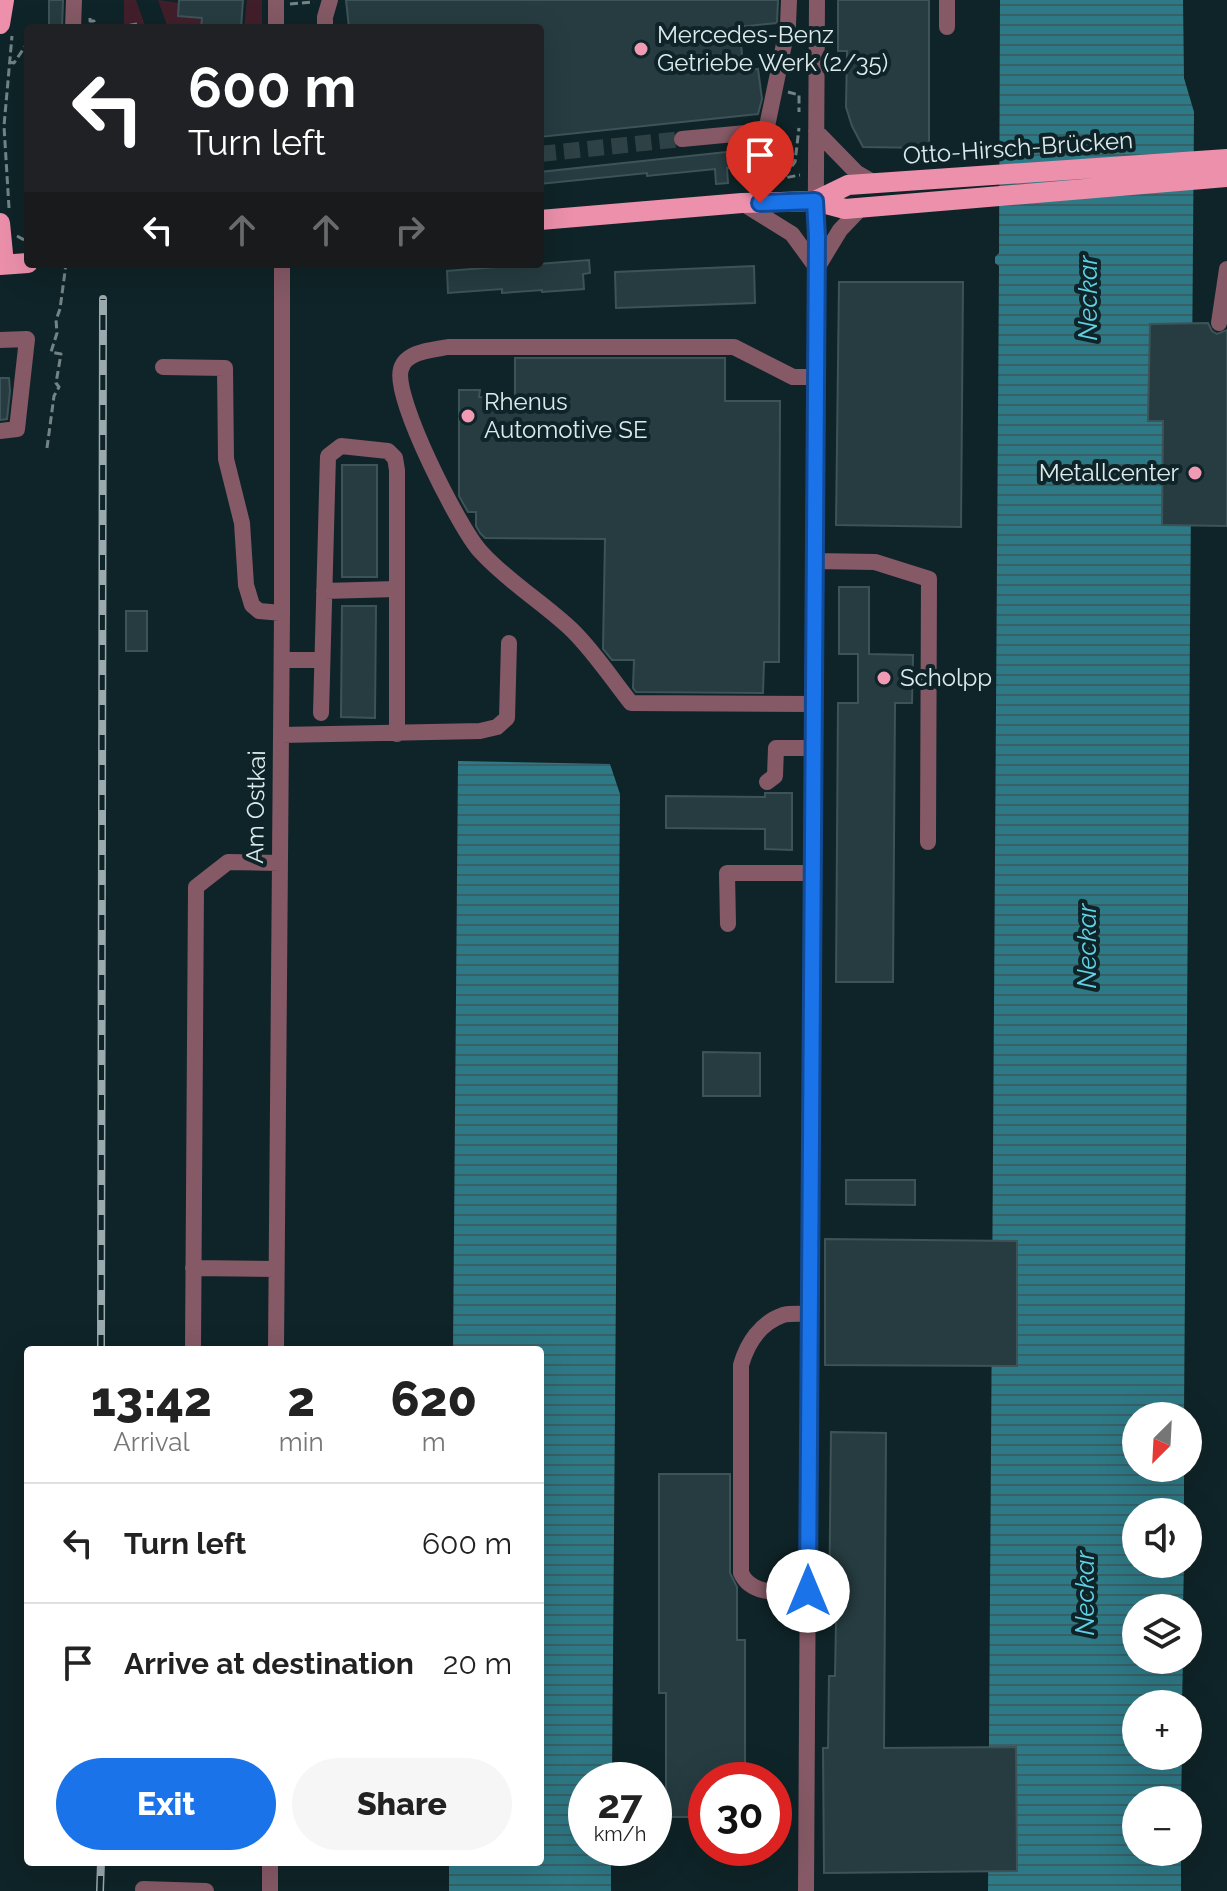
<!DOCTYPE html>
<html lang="en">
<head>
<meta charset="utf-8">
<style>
	body { margin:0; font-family:Raleway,sans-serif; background:#f6f6f6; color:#222; height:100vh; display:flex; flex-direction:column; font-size:30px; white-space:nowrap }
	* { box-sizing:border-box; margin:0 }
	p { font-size:26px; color:#767676 }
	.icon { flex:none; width:44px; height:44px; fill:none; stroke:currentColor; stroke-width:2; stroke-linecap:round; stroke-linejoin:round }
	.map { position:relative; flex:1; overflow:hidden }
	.details { position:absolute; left:24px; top:1346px; width:520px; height:520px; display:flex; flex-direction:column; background:#fff; border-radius:8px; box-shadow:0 8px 32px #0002 }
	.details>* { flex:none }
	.hud { position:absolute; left:24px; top:24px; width:520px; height:244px; border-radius:8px; box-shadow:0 8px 32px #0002; background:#202124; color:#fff; overflow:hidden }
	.needle { width:52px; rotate:204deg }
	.controls { position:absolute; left:1122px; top:1402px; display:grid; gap:16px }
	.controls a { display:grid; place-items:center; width:80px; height:80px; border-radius:50%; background:#fff; box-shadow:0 8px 32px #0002; font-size:40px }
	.speed { position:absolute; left:568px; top:1762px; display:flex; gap:16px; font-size:40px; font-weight:700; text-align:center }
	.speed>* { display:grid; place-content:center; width:104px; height:104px; border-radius:50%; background:#fff; box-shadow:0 8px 32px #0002; line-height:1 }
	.speed small { font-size:20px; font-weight:400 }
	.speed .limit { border:12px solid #d22; background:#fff; color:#111 }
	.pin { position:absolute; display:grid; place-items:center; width:68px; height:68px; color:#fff; margin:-82px -34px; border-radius:50% 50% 50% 0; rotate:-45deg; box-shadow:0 0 8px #0007 }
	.pin .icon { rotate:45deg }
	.me { position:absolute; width:88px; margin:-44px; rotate:0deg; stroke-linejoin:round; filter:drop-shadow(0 0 6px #0008) }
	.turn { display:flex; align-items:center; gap:28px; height:168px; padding:0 32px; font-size:36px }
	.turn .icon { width:104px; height:104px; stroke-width:2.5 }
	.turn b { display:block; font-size:56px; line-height:68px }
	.lanes { display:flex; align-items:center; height:76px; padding:0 32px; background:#0003; justify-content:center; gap:40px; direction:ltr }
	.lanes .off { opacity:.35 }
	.eta { display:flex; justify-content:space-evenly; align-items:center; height:136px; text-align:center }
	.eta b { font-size:48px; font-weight:800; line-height:56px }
	.primary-button { display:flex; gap:16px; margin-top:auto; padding:16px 32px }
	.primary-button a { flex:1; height:92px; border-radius:48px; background:#1a73e8; color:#fff; font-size:32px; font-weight:800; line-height:92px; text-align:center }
	.primary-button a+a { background:#f6f6f6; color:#222 }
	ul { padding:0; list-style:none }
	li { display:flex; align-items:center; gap:24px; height:120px; padding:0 32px; border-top:2px solid #e0e0e0 }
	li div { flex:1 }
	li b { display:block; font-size:30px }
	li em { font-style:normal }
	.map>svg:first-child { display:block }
	.grass { fill:#411f2a }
	.water { fill:url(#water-rules) }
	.building { fill:#263c40; stroke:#3d5358; stroke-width:2 }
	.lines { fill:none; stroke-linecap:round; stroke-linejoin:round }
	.minor-tunnel { stroke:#2e4245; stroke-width:16; stroke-dasharray:16 8; stroke-linecap:butt }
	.path { stroke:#738487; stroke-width:3; stroke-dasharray:8 4; stroke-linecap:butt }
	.minor { stroke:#855966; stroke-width:16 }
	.major { stroke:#ec90ac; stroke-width:20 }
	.rail-casing { stroke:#9baaad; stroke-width:8 }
	.rail { stroke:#0f2428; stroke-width:5; stroke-dasharray:15; stroke-linecap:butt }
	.route-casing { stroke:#114b97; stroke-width:20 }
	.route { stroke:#1a73e8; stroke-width:14 }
	.poi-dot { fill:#f19ab3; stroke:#0f2428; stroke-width:3 }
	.labels { text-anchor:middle; stroke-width:8; stroke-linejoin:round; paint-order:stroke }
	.poi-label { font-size:24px; fill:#ddeaec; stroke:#0f2428; text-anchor:start }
	.street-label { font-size:24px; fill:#ddeaec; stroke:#0f2428 }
	.water-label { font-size:26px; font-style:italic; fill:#61d1e6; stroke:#0f2428 }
</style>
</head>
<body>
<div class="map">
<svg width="1227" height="1891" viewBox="0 0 1227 1891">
	<defs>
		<pattern id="water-rules" width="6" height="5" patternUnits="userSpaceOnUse" patternTransform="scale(2)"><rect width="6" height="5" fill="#2e7986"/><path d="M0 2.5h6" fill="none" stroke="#386066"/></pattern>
	</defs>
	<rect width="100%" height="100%" fill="#0f2428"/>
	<path class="grass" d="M124 0H136L146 28H124Z
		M158 0 179 3 178 16 201 18V28H168Z
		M247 0H262V28H244Z"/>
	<path class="water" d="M1000 0H1183L1184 78 1194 112 1184 1416H1136V1468H1184V1512H1136V1564H1184L1183 1608H1136V1660H1183L1182 1704H1136V1756H1182L1181 1800H1136V1852H1181V1891H988L999 266 995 263V257L999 253Z
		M458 761 610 764 620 794 612 1780H586V1848H611V1891H449V1862H540V1350H453Z"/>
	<path class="building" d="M49 0H63L62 28H49Z
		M179 0H243L241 28H201L202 18 178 16Z
		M346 0H778L777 23 739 27 744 71 758 69 762 99 758 114 540 137V28H349Z
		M838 0H929V148L863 147 852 126 846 107 847 51H838Z
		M791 145 793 161 727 168 728 183 716 184 715 169 647 176V173L540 184V172Z
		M589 260 590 273 583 274 584 289 542 292V290L502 293V289L448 293 447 271Z
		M754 266 755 303 616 308 615 272Z
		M839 282H963L961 527 836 525Z
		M1208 323 1212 331 1217 334 1227 330V526L1162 525 1163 421H1148L1150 324Z
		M515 358H725V401H780L779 662H764L763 693 636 692 633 688 634 660H612L603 649 605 539 485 538 480 533 476 526V512H468L459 496V390H480L479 397 515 398Z
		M0 378H9L10 391 7 419 0 420Z
		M342 465H377V577H342Z
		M839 587H869V654L913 655 912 703H895L893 982H836L838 703H858V654H839Z
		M342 606H376L375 718 341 717Z
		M126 611H147V651H126Z
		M765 793H792V850L765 849V829L666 828V796L765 797Z
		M703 1052 760 1053V1096H703Z
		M846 1180H915V1205L846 1204Z
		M825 1239 1017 1241V1366L825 1365Z
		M831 1432 886 1433 884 1748 1016 1747 1017 1871 824 1873 823 1748H828L829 1676H835L836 1623 829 1622Z
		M659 1474H730V1573L737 1587V1640H745V1780H706V1817H666V1693H659Z"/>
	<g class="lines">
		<path class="minor-tunnel" d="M540 154 682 139"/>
		<path class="path" d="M290 4 314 2
			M90 18V21H94V26L120 27 137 24
			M9 62 14 63 28 42
			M788 92 799 95V112
			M785 176 795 162 799 128
			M752 184 800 175
			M9 208 4 126 12 36
			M17 236 28 242
			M47 448 54 396 59 387 56 383 61 354 51 352 57 333 56 320 60 309 66 264"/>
		<path class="minor" d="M947 0V27
			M73 28 74 0
			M276 28V0
			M325 28V17L330 0
			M816 131 857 173 876 184
			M682 139 766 131 788 25 789 0
			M742 203 792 234 816 267
			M817 268 840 230 861 208
			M1219 323 1227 269
			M0 340 27 339 17 429 0 431
			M163 367 225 368 226 459 242 523 246 585 252 605 259 611 282 613
			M815 561 875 562 929 579 928 842
			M324 591 397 589
			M282 660H322
			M814 704 631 703C612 679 595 653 573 631 544 603 508 582 481 552 460 530 392 396 401 369 406 351 433 350 448 347H734L793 377H816
			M321 713 328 456 341 446 388 451 395 458 397 470V734
			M281 735 480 731 497 727 507 718 509 643
			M767 782 775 776 776 748H814
			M728 924 727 873H813
			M193 1268 276 1269
			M193 1350 196 887 228 862 280 863
			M276 1350 282 613V264
			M808 1591C786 1591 752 1598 741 1573V1365C747 1344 760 1323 783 1315 791 1313 802 1314 810 1314
			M143 1889 206 1891
			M270 1891V1862
			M806 1891 817 0"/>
		<path class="major" d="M0 24 4 0
			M815 201 848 185 1227 159
			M540 220 742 203 815 201 845 209 1227 177
			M0 223 4 264
			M0 265 28 263"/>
		<defs>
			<path id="rail" d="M101 1350 103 299
				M100 1891 101 1862"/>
		</defs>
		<use href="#rail" class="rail-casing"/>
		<use href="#rail" class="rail"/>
	</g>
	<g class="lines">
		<defs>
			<path id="route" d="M760 203 815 201 817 237 808 1591"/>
		</defs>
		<use href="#route" class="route-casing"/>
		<use href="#route" class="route"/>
	</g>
	<g class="poi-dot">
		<circle cx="641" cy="49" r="8"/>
		<circle cx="468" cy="416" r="8"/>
		<circle cx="1195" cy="473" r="8"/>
		<circle cx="884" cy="678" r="8"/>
	</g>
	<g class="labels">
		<g class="poi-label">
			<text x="657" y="43">Mercedes-Benz<tspan x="657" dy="28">Getriebe Werk (2/35)</tspan></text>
			<text x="484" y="410">Rhenus<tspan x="484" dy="28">Automotive SE</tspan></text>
			<text x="1179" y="481" text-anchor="end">Metallcenter</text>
			<text x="900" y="686">Scholpp</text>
		</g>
		<g class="street-label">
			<text transform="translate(1018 148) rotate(-4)" y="8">Otto-Hirsch-Brücken</text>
			<text transform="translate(256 807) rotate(-89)" y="8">Am Ostkai</text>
		</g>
		<g class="water-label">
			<text transform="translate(1088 298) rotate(-90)" y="9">Neckar</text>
			<text transform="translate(1087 946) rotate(-90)" y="9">Neckar</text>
			<text transform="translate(1085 1593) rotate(-90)" y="9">Neckar</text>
		</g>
	</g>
</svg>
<div class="controls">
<a><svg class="needle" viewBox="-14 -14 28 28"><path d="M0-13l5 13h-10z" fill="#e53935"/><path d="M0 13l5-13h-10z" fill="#767676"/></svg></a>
<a><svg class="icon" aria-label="sound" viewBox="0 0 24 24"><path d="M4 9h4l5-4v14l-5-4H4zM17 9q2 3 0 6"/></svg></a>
<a><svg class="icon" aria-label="layers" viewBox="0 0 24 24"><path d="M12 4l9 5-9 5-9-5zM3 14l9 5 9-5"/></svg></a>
<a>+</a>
<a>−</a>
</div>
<div class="speed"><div>27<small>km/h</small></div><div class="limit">30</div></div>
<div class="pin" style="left:760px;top:203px;background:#d93025"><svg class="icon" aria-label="arrive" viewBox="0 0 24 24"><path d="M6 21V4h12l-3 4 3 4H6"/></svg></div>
<svg class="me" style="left:808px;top:1591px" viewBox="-20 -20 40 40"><circle r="19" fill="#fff"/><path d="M0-13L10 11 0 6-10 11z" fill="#1a73e8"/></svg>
<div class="hud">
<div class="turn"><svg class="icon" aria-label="left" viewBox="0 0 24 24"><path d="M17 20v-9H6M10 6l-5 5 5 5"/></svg><div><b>600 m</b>Turn left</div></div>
<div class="lanes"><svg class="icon" aria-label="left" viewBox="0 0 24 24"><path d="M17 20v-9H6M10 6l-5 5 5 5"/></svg><svg class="icon off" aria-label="ahead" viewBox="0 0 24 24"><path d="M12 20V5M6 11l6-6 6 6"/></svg><svg class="icon off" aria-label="ahead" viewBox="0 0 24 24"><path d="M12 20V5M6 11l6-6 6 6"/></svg><svg class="icon off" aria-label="right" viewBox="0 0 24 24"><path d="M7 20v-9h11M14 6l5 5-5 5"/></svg></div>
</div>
<section class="details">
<div class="eta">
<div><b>13:42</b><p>Arrival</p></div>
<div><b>2</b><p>min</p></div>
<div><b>620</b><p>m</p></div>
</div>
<ul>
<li><svg class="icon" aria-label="left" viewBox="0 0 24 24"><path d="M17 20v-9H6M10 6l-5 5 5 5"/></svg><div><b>Turn left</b></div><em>600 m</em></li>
<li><svg class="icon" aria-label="arrive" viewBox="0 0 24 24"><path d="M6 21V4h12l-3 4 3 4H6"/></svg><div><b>Arrive at destination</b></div><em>20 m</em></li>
</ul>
<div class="primary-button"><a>Exit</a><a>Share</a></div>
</section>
</div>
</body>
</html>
